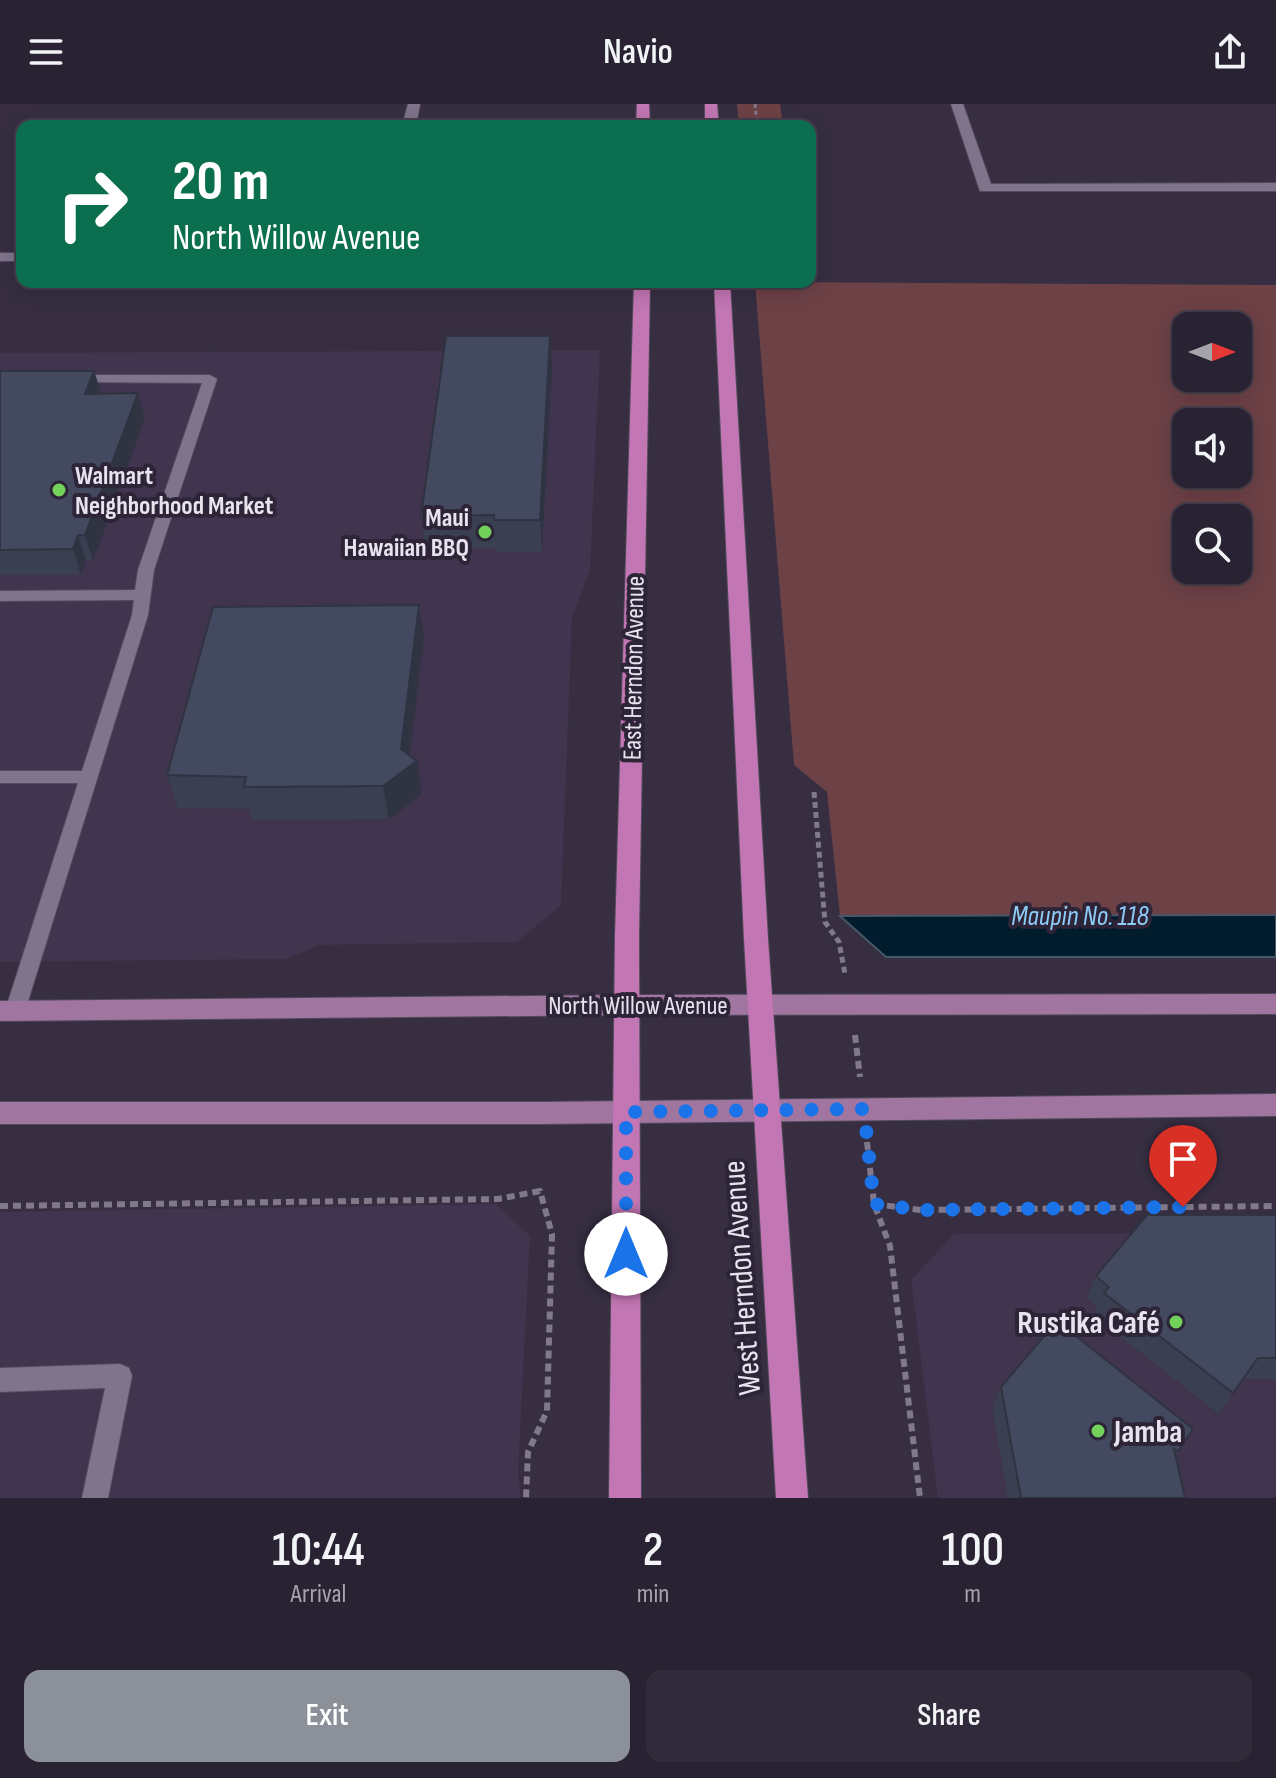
<!DOCTYPE html>
<html lang="en">
<head>
<meta charset="utf-8">
<style>
	body { margin:0; font-family:"Sofia Sans Condensed",sans-serif; background:#312a3a; color:#f1f3f6; height:100vh; display:flex; flex-direction:column; font-size:30px; white-space:nowrap }
	* { box-sizing:border-box; margin:0 }
	p { font-size:26px; color:#a5a4ac }
	.icon { flex:none; width:44px; height:44px; fill:none; stroke:currentColor; stroke-width:2; stroke-linecap:round; stroke-linejoin:round }
	.map { position:relative; height:1394px; overflow:hidden }
	.details { display:flex; flex-direction:column; background:#292232; flex:1 }
	.details>* { flex:none }
	.top-card { position:absolute; left:16px; top:16px; width:800px; height:168px; border-radius:16px; box-shadow:0 4px 20px #0003,0 0 0 2px #453f4d; background:#0b6e4f; color:#fff; overflow:hidden }
	.needle { width:52px; rotate:90deg }
	.tools { position:absolute; left:1172px; top:208px; display:grid; gap:16px }
	.tools a { display:grid; place-items:center; width:80px; height:80px; border-radius:16px; background:#292232; box-shadow:0 4px 20px #0003,0 0 0 2px #453f4d; font-size:40px }
	.pin { position:absolute; display:grid; place-items:center; width:68px; height:68px; color:#fff; margin:-82px -34px; border-radius:50% 50% 50% 0; rotate:-45deg; box-shadow:0 0 8px #0007 }
	.pin .icon { rotate:45deg }
	.me { position:absolute; width:88px; margin:-44px; rotate:0deg; stroke-linejoin:round; filter:drop-shadow(0 0 6px #0008) }
	.turn { display:flex; align-items:center; gap:28px; height:168px; padding:0 24px; font-size:36px }
	.turn .icon { width:104px; height:104px; stroke-width:2.5 }
	.turn b { display:block; font-size:56px; line-height:68px }
	.eta { display:flex; justify-content:space-evenly; align-items:center; height:136px; text-align:center }
	.eta b { font-size:48px; font-weight:600; line-height:56px }
	.action { display:flex; gap:16px; margin-top:auto; padding:16px 24px }
	.action a { flex:1; height:92px; border-radius:16px; background:#8c9099; color:#fff; font-size:32px; font-weight:600; line-height:92px; text-align:center }
	.action a+a { background:#312a3a; color:#f1f3f6 }
	header { display:flex; justify-content:space-between; align-items:center; height:104px; padding:0 24px; background:#292232; font-size:36px; font-weight:600 }
	.map>svg:first-child { display:block }
	.built { fill:#40344e }
	.green { fill:#6d4247; fill-rule:evenodd }
	.water { fill:#001c2d; stroke:#465767; stroke-width:2 }
	.lines { fill:none; stroke-linecap:round; stroke-linejoin:round }
	.service-casing { stroke:#534b5c; stroke-width:2 }
	.minor-casing { stroke:#534b5c; stroke-width:2 }
	.secondary-casing { stroke:#534b5c; stroke-width:2 }
	.primary-casing { stroke:#534b5c; stroke-width:2 }
	.path-far2 { stroke:#81798a; stroke-width:3; stroke-dasharray:4 3; stroke-linecap:butt }
	.path-far1 { stroke:#81798a; stroke-width:5; stroke-dasharray:6 4; stroke-linecap:butt }
	.path { stroke:#81798a; stroke-width:6; stroke-dasharray:8 5; stroke-linecap:butt }
	.service { fill:#7f748c; fill-rule:evenodd }
	.minor { fill:#7f748c; fill-rule:evenodd }
	.secondary { fill:#a075a0; fill-rule:evenodd }
	.primary { fill:#c276b3; fill-rule:evenodd }
	.wall { fill:#3a3f51 }
	.shaded-wall { fill:#2f3342 }
	.building { fill:#43495e; stroke:#2f3342; stroke-width:2 }
	.route { stroke:#1a73e8; stroke-width:14; stroke-dasharray:0 25.2 }
	.poi-dot { fill:#73d25c; stroke:#2d2437; stroke-width:3 }
	.labels { text-anchor:middle; stroke-width:8; stroke-linejoin:round; paint-order:stroke }
	.poi-label { font-size:26px; font-weight:bold; fill:#e8e2ef; stroke:#2d2437; text-anchor:start }
	.street-label { font-size:26px; fill:#e8e2ef; stroke:#2d2437 }
	.water-label { font-size:28px; font-style:italic; fill:#8dccf8; stroke:#2d2437 }
	.near-street-label { font-size:32px; fill:#e8e2ef; stroke:#2d2437 }
	.near-poi-label { font-size:32px; font-weight:bold; fill:#e8e2ef; stroke:#2d2437; text-anchor:end }
</style>
</head>
<body>
<header><svg class="icon" aria-label="menu" viewBox="0 0 24 24"><path d="M4 6h16M4 12h16M4 18h16"/></svg>Navio<svg class="icon" aria-label="share" viewBox="0 0 24 24"><path d="M12 15V3M7 8l5-5 5 5M5 13v7h14v-7"/></svg></header>
<div class="map">
<svg width="1276" height="1394" viewBox="0 0 1276 1394">
	<rect width="100%" height="100%" fill="#372e42"/>
	<path class="built" d="M600 246 590 466 572 515 561 801 517 838 319 841 287 855 0 858V249Z
		M496 1100 530 1132 518 1369 521 1394H0V1108Z
		M1276 1122V1394H938L911 1176 954 1130H1119L1209 1123Z"/>
	<path class="green" d="M737 0H780L783 22H739Z
		M755 178 1276 181V811L840 812 827 688 794 661ZM1186 222H1238V274H1186ZM1186 318H1238V370H1186ZM1186 414H1238V466H1186Z"/>
	<path class="water" d="M1276 811V853H886L840 812Z"/>
	<g class="lines">
		<defs>
			<path id="service" d="M75 271H210L217 275 154 466 148 511 25 907 22 913 15 915 8 913 5 907 78 679H0V667H82L132 511 134 496 0 497V487L135 486 138 466 202 279 70 278V272Z
				M120 1260 129 1264 132 1272 108 1394H82L105 1284 0 1288V1264Z"/>
			<path id="minor" d="M408 0H420L416 22H402Z
				M951 0H963L991 80 1276 79V87H980Z
				M0 149H22V157H0Z"/>
			<path id="secondary" d="M1276 890V910L626 911 0 917V897L626 891Z
				M1276 990V1012L543 1020H0V998H543Z"/>
			<path id="primary" d="M637 0H649L650 22H636Z
				M705 0H717L719 22H705Z
				M634 178H650L639 831 641 1394H609L615 831Z
				M714 178H730L768 835 808 1394H776L744 835Z"/>
		</defs>
		<use href="#service" class="service-casing"/>
		<use href="#minor" class="minor-casing"/>
		<use href="#secondary" class="secondary-casing"/>
		<use href="#primary" class="primary-casing"/>
		<path class="path-far2" d="M755 0 757 22"/>
		<path class="path-far1" d="M814 688 825 818 839 838 845 870"/>
		<path class="path" d="M855 931 860 973
			M867 1038 874 1100 890 1142 920 1394
			M874 1100 921 1106 1276 1102
			M0 1102 498 1095 540 1087 552 1130 547 1307 528 1348 526 1394"/>
		<use href="#service" class="service"/>
		<use href="#minor" class="minor"/>
		<use href="#secondary" class="secondary"/>
		<use href="#primary" class="primary"/>
	</g>
	<path class="wall" d="M552 264 542 448H497V444H425L421 412Z
		M0 267H94L101 289 145 314 93 457H86L81 471H0Z
		M419 501 424 534 409 651 417 657 422 690 389 715 252 716 250 705 178 704 167 671Z
		M1276 1111V1275H1243L1219 1310 1093 1211 1097 1203 1086 1194 1096 1172Z
		M1001 1283 1193 1325 1176 1351 1185 1394H1008L992 1303Z"/>
	<path class="shaded-wall" d="M550 232 552 264 542 448 540 416Z
		M94 267 102 292 85 290Z
		M138 289 145 314 93 457 85 431Z
		M78 431 86 457 81 471 73 445Z
		M419 501 424 534 408 664 417 657 422 690 389 715 383 682 401 645Z"/>
	<path class="building" d="M446 232H550L540 416H494V411L421 412Z
		M0 267H94L85 290 138 289 85 431H78L73 445 0 446Z
		M419 501 401 645 417 657 383 682 244 683 246 673 167 671 213 503Z
		M1147 1111H1276V1254H1258L1233 1289 1104 1189 1109 1183 1096 1172Z
		M1057 1217 1193 1325 1178 1347 1174 1345 1185 1394H1021L1001 1283Z"/>
	<g class="lines">
		<path class="route" d="M626 1150V1008L864 1005 874 1100 921 1106 1183 1103"/>
	</g>
	<g class="poi-dot">
		<circle cx="59" cy="386" r="8"/>
		<circle cx="485" cy="428" r="8"/>
		<circle cx="1176" cy="1218" r="8"/>
		<circle cx="1098" cy="1327" r="8"/>
	</g>
	<g class="labels">
		<g class="poi-label">
			<text x="75" y="380">Walmart<tspan x="75" dy="30">Neighborhood Market</tspan></text>
			<text x="469" y="422" text-anchor="end">Maui<tspan x="469" dy="30">Hawaiian BBQ</tspan></text>
		</g>
		<g class="street-label">
			<text transform="translate(633 564) rotate(-89)" y="9">East Herndon Avenue</text>
			<text x="638" y="910">North Willow Avenue</text>
		</g>
		<g class="water-label">
			<text x="1080" y="821">Maupin No. 118</text>
		</g>
		<g class="near-street-label">
			<text transform="translate(741 1174) rotate(-94)" y="11">West Herndon Avenue</text>
		</g>
		<g class="near-poi-label">
			<text x="1160" y="1229">Rustika Café</text>
			<text x="1114" y="1338" text-anchor="start">Jamba</text>
		</g>
	</g>
</svg>
<div class="tools">
<a><svg class="needle" viewBox="-14 -14 28 28"><path d="M0-13l5 13h-10z" fill="#e53935"/><path d="M0 13l5-13h-10z" fill="#a5a4ac"/></svg></a>
<a><svg class="icon" aria-label="sound" viewBox="0 0 24 24"><path d="M4 9h4l5-4v14l-5-4H4zM17 9q2 3 0 6"/></svg></a>
<a><svg class="icon" aria-label="search" viewBox="0 0 24 24"><circle cx="10" cy="10" r="6"/><path d="M15 15l6 6"/></svg></a>
</div>
<div class="pin" style="left:1183px;top:1103px;background:#d93025"><svg class="icon" aria-label="arrive" viewBox="0 0 24 24"><path d="M6 21V4h12l-3 4 3 4H6"/></svg></div>
<svg class="me" style="left:626px;top:1150px" viewBox="-20 -20 40 40"><circle r="19" fill="#fff"/><path d="M0-13L10 11 0 6-10 11z" fill="#1a73e8"/></svg>
<div class="top-card">
<div class="turn"><svg class="icon" aria-label="right" viewBox="0 0 24 24"><path d="M7 20v-9h11M14 6l5 5-5 5"/></svg><div><b>20 m</b>North Willow Avenue</div></div>
</div>
</div>
<section class="details">
<div class="eta">
<div><b>10:44</b><p>Arrival</p></div>
<div><b>2</b><p>min</p></div>
<div><b>100</b><p>m</p></div>
</div>
<div class="action"><a>Exit</a><a>Share</a></div>
</section>
</body>
</html>
